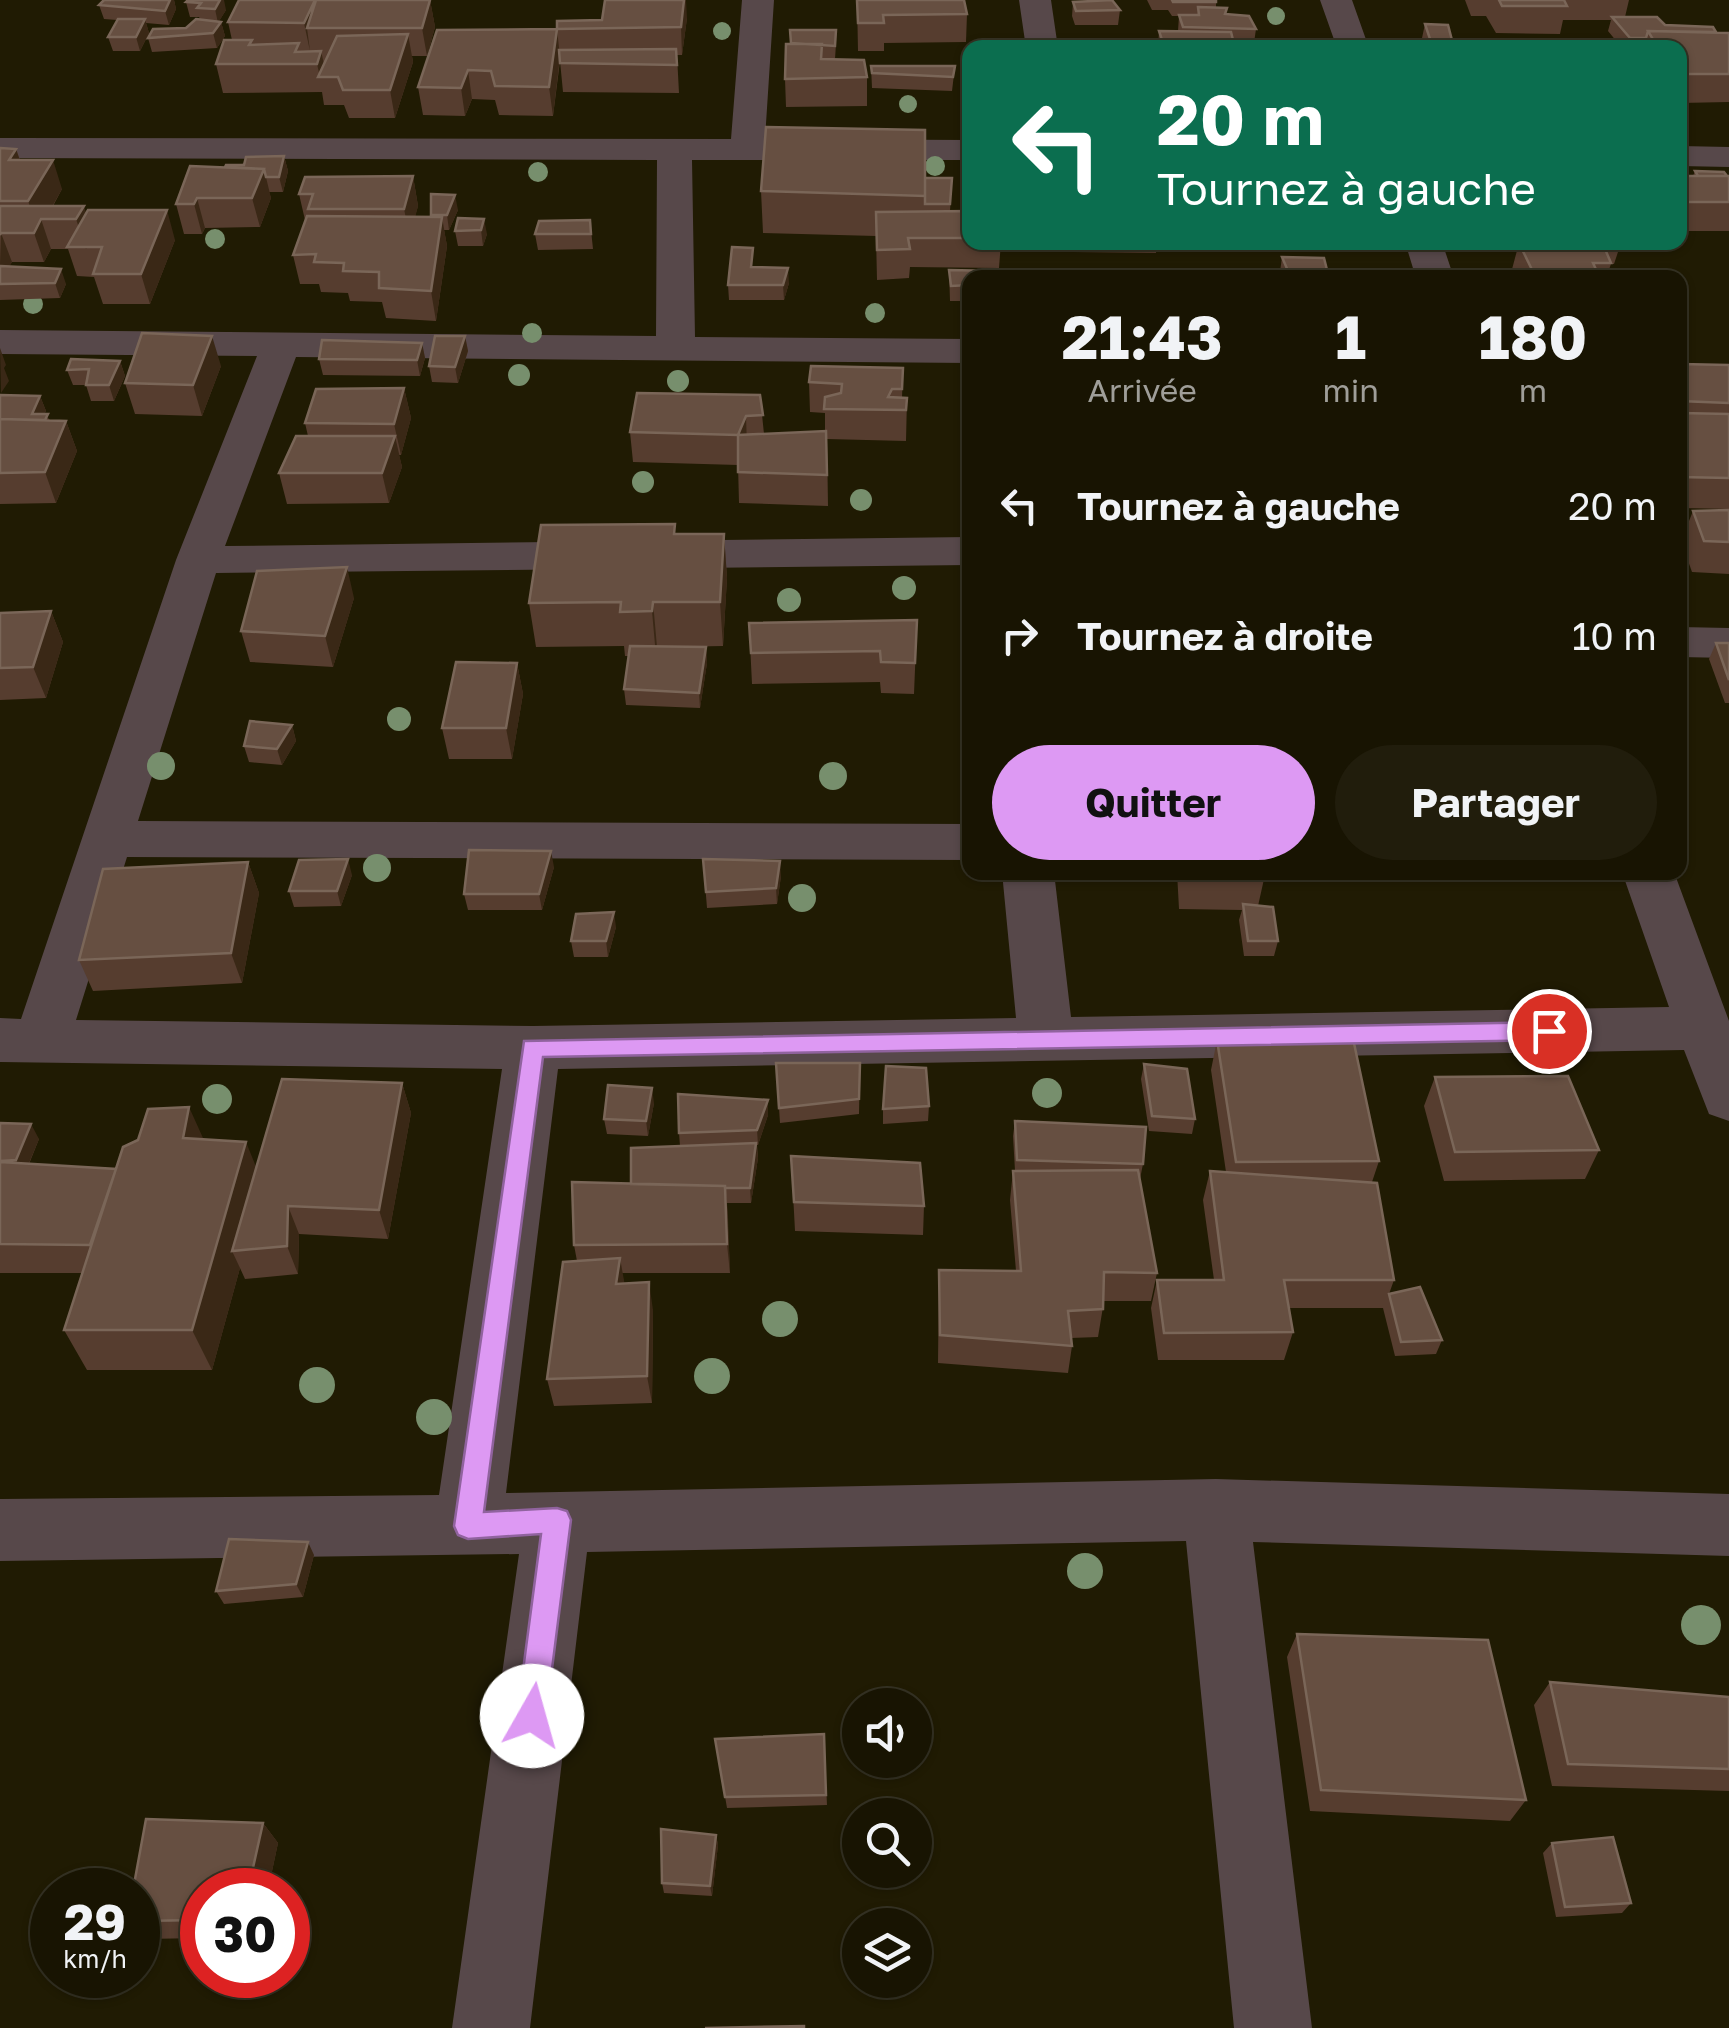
<!DOCTYPE html>
<html lang="fr">
<head>
<meta charset="utf-8">
<style>
	body { margin:0; font-family:"Golos Text",sans-serif; background:#211d0c; color:#f1f3f6; height:100vh; display:flex; flex-direction:column; font-size:38px; white-space:nowrap }
	* { box-sizing:border-box; margin:0 }
	p { font-size:32px; color:#9f9e99 }
	.icon { flex:none; width:55px; height:55px; fill:none; stroke:currentColor; stroke-width:2; stroke-linecap:round; stroke-linejoin:round }
	.map { position:relative; flex:1; overflow:hidden }
	.side { position:absolute; left:962px; top:270px; width:725px; height:610px; display:flex; flex-direction:column; background:#181402; border-radius:20px; box-shadow:0 2px 8px #0004,0 0 0 2px #363324 }
	.side>* { flex:none }
	.guide { position:absolute; left:962px; top:40px; width:725px; height:210px; border-radius:20px; box-shadow:0 2px 8px #0004,0 0 0 2px #363324; background:#0b6e4f; color:#fff; overflow:hidden }
	.fabs { position:absolute; left:842px; top:1688px; display:grid; gap:20px }
	.fabs a { display:grid; place-items:center; width:90px; height:90px; border-radius:50%; background:#181402; box-shadow:0 2px 8px #0004,0 0 0 2px #363324; font-size:50px }
	.speed { position:absolute; left:30px; top:1868px; display:flex; gap:20px; font-size:50px; font-weight:700; text-align:center }
	.speed>* { display:grid; place-content:center; width:130px; height:130px; border-radius:50%; background:#181402; box-shadow:0 2px 8px #0004,0 0 0 2px #363324; line-height:1 }
	.speed small { font-size:25px; font-weight:400 }
	.speed .limit { border:15px solid #d22; background:#fff; color:#111 }
	.pin { position:absolute; display:grid; place-items:center; width:85px; height:85px; color:#fff; margin:-42px; border:5px solid #fff; border-radius:50%; box-shadow:0 2px 10px #0007 }
	.me { position:absolute; width:110px; margin:-55px; rotate:7deg; stroke-linejoin:round; filter:drop-shadow(0 0 8px #0008) }
	.turn { display:flex; align-items:center; gap:35px; height:210px; padding:0 30px; font-size:45px }
	.turn .icon { width:130px; height:130px; stroke-width:2.5 }
	.turn b { display:block; font-size:70px; line-height:85px }
	.eta { display:flex; justify-content:space-evenly; align-items:center; height:170px; text-align:center }
	.eta b { font-size:60px; font-weight:700; line-height:70px }
	.button { display:flex; gap:20px; margin-top:auto; padding:20px 30px }
	.button a { flex:1; height:115px; border-radius:60px; background:#dd99f3; color:#111; font-size:40px; font-weight:700; line-height:115px; text-align:center }
	.button a+a { background:#211d0c; color:#f1f3f6 }
	ul { padding:0; list-style:none }
	li { display:flex; align-items:center; gap:30px; height:130px; padding:0 30px }
	li div { flex:1 }
	li b { display:block; font-size:38px }
	li em { font-style:normal }
	.map>svg:first-child { display:block }
	.lines { fill:none; stroke-linecap:round; stroke-linejoin:round }
	.minor { fill:#57484a; fill-rule:evenodd }
	.tree { fill:#778f6d }
	.wall { fill:#563d2f }
	.shaded-wall { fill:#3a2816 }
	.building { fill:#664f41; stroke:#7a6658; stroke-width:2.5 }
	.route { fill:#dd99f3; stroke:#90639e; stroke-width:2.5 }
</style>
</head>
<body>
<div class="map">
<svg width="1729" height="2028" viewBox="0 0 1729 2028">
	<rect width="100%" height="100%" fill="#201b03"/>
	<g class="lines">
		<path class="minor" d="M742 0H774L765 139 970 140V160H692L695 337 970 339V363L296 357 225 546 970 537V565L216 573 138 821 970 824V860L127 857 76 1020 533 1026 1016 1018 1002 872H1054L1071 1017 1669 1007 1622 872H1674L1729 1021V1121L1709 1114 1684 1050 558 1069 506 1493 1216 1479 1729 1494V1556L1253 1542 1312 2028H1234L1186 1541 587 1552 530 2028H452L519 1554 0 1561V1499L439 1495 502 1069 0 1062V1018L21 1019 176 560 257 356 0 354V330L656 336 657 160 0 158V138L731 139Z
			M1019 0H1051L1058 48H1026Z
			M1320 0H1352L1369 48H1337Z
			M1680 146 1729 147V167L1680 166Z
			M1405 242H1442L1454 278H1416Z
			M1680 627 1729 628V658L1680 657Z"/>
	</g>
	<g class="tree">
		<circle cx="1276" cy="16" r="9"/>
		<circle cx="722" cy="31" r="9"/>
		<circle cx="908" cy="104" r="9"/>
		<circle cx="935" cy="166" r="10"/>
		<circle cx="538" cy="172" r="10"/>
		<circle cx="215" cy="239" r="10"/>
		<circle cx="33" cy="304" r="10"/>
		<circle cx="875" cy="313" r="10"/>
		<circle cx="532" cy="333" r="10"/>
		<circle cx="519" cy="375" r="11"/>
		<circle cx="678" cy="381" r="11"/>
		<circle cx="643" cy="482" r="11"/>
		<circle cx="861" cy="500" r="11"/>
		<circle cx="904" cy="588" r="12"/>
		<circle cx="789" cy="600" r="12"/>
		<circle cx="399" cy="719" r="12"/>
		<circle cx="161" cy="766" r="14"/>
		<circle cx="833" cy="776" r="14"/>
		<circle cx="377" cy="868" r="14"/>
		<circle cx="802" cy="898" r="14"/>
		<circle cx="1047" cy="1093" r="15"/>
		<circle cx="217" cy="1099" r="15"/>
		<circle cx="780" cy="1319" r="18"/>
		<circle cx="712" cy="1376" r="18"/>
		<circle cx="317" cy="1385" r="18"/>
		<circle cx="434" cy="1417" r="18"/>
		<circle cx="1085" cy="1571" r="18"/>
		<circle cx="1701" cy="1625" r="20"/>
	</g>
	<path class="wall" d="M104 0H174L176 9 169 25 146 23 149 33 140 51H113L108 37 117 20 104 19 99 5Z
		M188 0 226 10 219 21 221 22 225 36 217 48 152 52 148 38 186 28 200 19 199 17H190L186 2Z
		M430 0 435 27 427 56H412L413 62 395 118H349L344 105H324L322 92 223 93 216 64 232 40 228 22Z
		M857 0 967 14 966 42 884 43V51H858Z
		M1147 0H1216V8L1256 29 1254 43H1234V48H1158L1159 31H1178L1179 16H1172L1168 10H1152Z
		M1465 0H1629L1625 17 1665 25 1716 32 1729 33V102L1680 103V48H1622L1608 31 1611 20H1563L1560 34 1496 33 1486 16H1471Z
		M1073 2 1120 10 1118 25H1075L1072 16Z
		M687 18 682 55H677L679 93 563 92 560 61 553 116 499 115 495 100 472 99 465 116 423 115 418 87 557 29 559 50 557 29Z
		M1425 24 1454 48H1425L1422 38Z
		M790 30 836 44 835 59 867 77V106L786 107 785 79 790 44Z
		M871 66H955L952 91 872 88Z
		M0 148 16 149 20 160 62 189 53 206 86 213 175 240 150 304H103L94 277 77 276 68 249H51L44 262H12L9 266 66 284 60 298 0 300Z
		M284 156 288 171 283 192H269L271 198 260 227 205 228 202 234H184L176 204 225 167Z
		M1695 171 1729 176V231H1680V176H1693Z
		M413 176 418 206 415 216 431 217V194L458 210 449 230H444L447 246 436 321 386 318 382 302 350 301 348 293 321 292 319 284H300L293 255 305 220 299 194Z
		M925 178H952L950 211H970V242H1001L999 268 910 267 909 278 877 280 876 236 763 233 761 191Z
		M458 218 487 234 483 246H458L455 231Z
		M590 220 593 249 538 250 535 234Z
		M1071 242H1157L1156 253 1072 252Z
		M1519 243 1619 249 1614 264H1611L1606 278H1513L1511 273Z
		M1282 257 1329 278H1282L1280 272Z
		M753 267 789 283 784 300H729L728 285Z
		M949 270 970 278V301H950Z
		M465 336 468 351 458 383 432 382 429 366Z
		M422 343 425 358 420 376 323 375 319 359Z
		M120 361 125 376 114 401H91L86 385H73L67 370Z
		M1680 364 1729 365V509L1680 508Z
		M221 366 202 416 135 414 125 383Z
		M903 368 902 398H907L906 441 827 439 828 506 739 503 738 465 633 462 630 432 760 395 764 434 825 431V413L810 412 809 382Z
		M404 388 411 418 401 455H399L402 467 389 503 287 504 279 473 308 436 305 423Z
		M0 395 40 396 46 411 44 414 50 420 66 421 77 451 56 503 0 504Z
		M1729 510V574L1692 572 1681 541 1693 511Z
		M676 534H724L727 578 723 646 673 647H706L707 663 700 708 626 705 624 689 629 656H625L624 646 536 647 529 603Z
		M354 598 333 667 250 662 241 631Z
		M51 611 63 642 46 698 0 700V613Z
		M917 620 914 694 881 693 880 682 752 684 749 623Z
		M1716 643H1729V703H1725L1709 659Z
		M517 663 523 694 512 759H449L442 728Z
		M292 725 296 741 282 765 249 762 244 746Z
		M703 859 781 876 777 904 707 908Z
		M248 862 259 893 242 983 93 991 79 960Z
		M554 867 542 910H468L464 894Z
		M1177 872H1263L1264 879 1258 906 1278 941 1274 956H1244L1239 920 1242 910 1179 909Z
		M352 875 341 906 294 907 289 891Z
		M616 927 608 957H574L571 941Z
		M1308 1028 1379 1161 1372 1182 1394 1280 1389 1294 1442 1340 1436 1354 1395 1356 1383 1308H1289L1293 1332 1284 1360H1158L1151 1308 1157 1280H1214L1203 1200 1210 1171 1226 1172 1211 1070 1217 1040H1305Z
		M776 1063H860L859 1114 780 1123Z
		M1144 1064 1195 1119 1192 1134 1149 1131 1141 1079Z
		M1435 1077 1599 1150 1585 1179 1444 1181 1424 1106Z
		M402 1083 411 1113 388 1239 299 1234 298 1274 245 1279 240 1268 212 1370H87L64 1330 82 1273H0V1123L39 1139 29 1164 116 1169 204 1139 256 1168Z
		M654 1103 648 1136 607 1134 604 1119Z
		M929 1106 928 1121 883 1124V1109Z
		M768 1115 758 1145H757L758 1158 751 1203H727L730 1273H622L624 1283 653 1310 652 1403 554 1406 547 1379 577 1261 574 1245 631 1184 680 1146 679 1133Z
		M1015 1121 1143 1164 1140 1179 1157 1273 1151 1301H1104L1098 1337 1071 1338 1072 1346 1068 1373 938 1363 939 1270 1016 1271 1010 1200 1013 1171H1015L1013 1136Z
		M791 1156 924 1206 923 1235 795 1231Z
		M314 1555 303 1597 224 1604 216 1591Z
		M1297 1634 1526 1800 1510 1821 1310 1811 1287 1657Z
		M1550 1682 1729 1697V1791L1552 1786 1534 1705Z
		M824 1734 827 1805 727 1808 715 1739Z
		M263 1823 278 1843 268 1890H202V1938L145 1939 138 1931V1890Z
		M716 1835 718 1845 712 1896 664 1893 662 1883Z
		M1552 1843 1631 1903 1622 1913 1556 1917 1543 1853Z"/>
	<path class="shaded-wall" d="M170 0H174L176 9 169 25 165 11Z
		M220 0H224L226 10 218 23 215 9Z
		M315 0H320L307 28 310 51 304 23Z
		M430 0 435 27 427 56 422 28Z
		M684 0H686L687 18 682 55 681 27Z
		M145 19 149 33 140 51 136 37Z
		M221 22 225 36 217 48 213 33Z
		M557 29 560 57 553 116 549 87Z
		M408 34 413 62 395 118 390 90Z
		M321 51 327 77H320L317 64Z
		M468 70 472 99 465 116 461 88Z
		M16 149 26 178 9 160Z
		M284 156 288 171 283 192 279 177Z
		M53 160 62 189 45 219H41L51 249 44 262 34 233 37 227 28 201Z
		M264 169 271 198 260 227 252 198Z
		M413 176 418 206 410 238 404 209Z
		M455 195 458 210 449 230 447 215Z
		M197 198 205 228 202 234 194 204Z
		M84 206 93 235 86 249 76 219Z
		M167 210 175 240 150 304 141 274Z
		M442 217 447 246 436 321 431 291Z
		M484 219 487 234 483 246 481 230Z
		M1 233 12 262 4 277 0 265Z
		M788 268 789 283 784 300 783 285Z
		M61 269 66 284 60 298 55 283Z
		M212 336 221 366 202 416 193 385Z
		M465 336 468 351 458 383 455 367Z
		M422 343 425 358 420 376 417 360Z
		M0 348 6 365 4 368 9 381 1 393Z
		M120 361 125 376 114 401 109 385Z
		M404 388 411 418 401 455 394 424Z
		M40 396 46 411 38 429 32 414Z
		M746 416 747 447 738 435Z
		M66 421 77 451 56 503 45 472Z
		M395 436 402 467 389 503 382 473Z
		M724 534 727 578 723 646 720 602Z
		M347 567 354 598 333 667 325 636Z
		M653 602 657 647 656 656 652 611Z
		M51 611 63 642 46 698 33 667Z
		M706 647 707 663 700 708 699 693Z
		M517 663 523 694 512 759 506 728Z
		M292 725 296 741 282 765 277 749Z
		M551 851 554 867 542 910 539 894Z
		M348 859 352 875 341 906 337 891Z
		M780 861 781 876 777 904 776 888Z
		M248 862 259 893 242 983 231 953Z
		M614 912 616 927 608 957 606 941Z
		M402 1083 411 1113 388 1239 379 1210Z
		M652 1088 654 1103 648 1136 646 1121Z
		M768 1100V1115L758 1145 757 1130Z
		M189 1107 208 1149 183 1138Z
		M31 1124 39 1139 24 1175 16 1160Z
		M246 1142 263 1184 232 1251 240 1268 212 1370 192 1330Z
		M756 1143 758 1158 751 1203 750 1188Z
		M725 1186 728 1215 730 1273 727 1244Z
		M288 1206 299 1234 298 1274 287 1246Z
		M620 1258 625 1286 616 1284Z
		M649 1282 653 1310 652 1403 647 1376Z
		M308 1542 314 1555 303 1597 296 1584Z
		M263 1823 278 1843 268 1890H248Z
		M716 1835 718 1845 712 1896 710 1886Z"/>
	<path class="building" d="M104 0H170L165 11 99 5Z
		M188 0H220L215 9 197 8 201 3 186 2Z
		M239 0H315L304 23 228 22Z
		M316 0H430L422 28H307Z
		M605 0H684L681 27 557 29V21L602 20Z
		M857 0H964L967 14 883 15 884 23H858Z
		M1112 0 1120 10 1076 11 1073 2Z
		M1172 0H1216V2H1173Z
		M1499 0H1564L1567 6H1502Z
		M1198 7 1227 8 1225 14 1249 16 1256 29 1183 27 1179 15H1199Z
		M1612 17H1657L1665 25 1713 27 1716 32 1648 31 1646 38H1630Z
		M118 19H145L136 37H108Z
		M196 19 221 22 213 33 148 38 153 29 186 28Z
		M1425 24 1448 25 1454 48H1433Z
		M557 29 549 87 495 86 491 71 468 70 461 88 418 87 437 30Z
		M790 30H836L835 46 791 43Z
		M1159 31 1231 32 1234 44 1163 43Z
		M1648 31 1729 33V74H1680V48H1658Z
		M408 34 390 90H343L338 77H318L337 36Z
		M224 40H252L249 45 299 43 295 52 321 51 317 64H216Z
		M1129 42 1130 48H1084L1083 43Z
		M786 44H822L821 59 864 60 867 77 785 79Z
		M676 49 677 65 560 63 559 50Z
		M871 66H955L953 77 872 73Z
		M766 127 925 130V196L761 191Z
		M0 148 16 149 9 160H53L28 201H0Z
		M284 156 279 177H266L264 169 225 167 226 165H244L246 157Z
		M190 166 264 169 252 198H197L194 204H176Z
		M1695 171 1724 172 1727 176H1698Z
		M413 176 404 209H308L313 194H299L305 177Z
		M1680 176H1729V202H1680Z
		M925 178H952L950 204H925Z
		M431 194 455 195 447 215H431Z
		M0 206H84L76 219H41L34 233H1L0 235Z
		M88 210H167L141 274H93L102 247H67Z
		M970 211V238H908L910 249 877 250 876 212Z
		M307 216 442 217 431 291 379 288V272L343 271 344 263 314 262 316 254 293 255Z
		M458 218 484 219 481 230 455 231Z
		M590 220 591 234H535L539 221Z
		M1602 242 1611 263H1593L1600 278H1536L1519 243Z
		M1602 242H1615L1619 249H1605Z
		M732 247 753 248 751 267 788 268 783 285H728Z
		M1282 257 1324 258 1329 278H1291Z
		M0 266 61 269 55 283 0 284Z
		M949 270 996 271 992 278H970V285L951 286Z
		M142 333 212 336 193 385 125 383Z
		M435 336H465L455 367 429 366Z
		M322 340 422 343 417 360 319 359Z
		M71 359 120 361 109 385H86L89 369 67 370Z
		M1680 364 1729 365V403L1680 401Z
		M811 366 903 368 902 389H892L888 397 907 398 906 410 824 409 825 397 841 393 842 384 809 382Z
		M404 388 394 424 305 423 316 389Z
		M637 393 760 395 763 415 746 416 738 435 630 432Z
		M0 395 40 396 32 414H48L45 420 0 419Z
		M1680 413 1729 414V478L1680 477Z
		M0 419 66 421 45 472 0 473Z
		M826 431 827 475 738 472V435Z
		M296 436H395L382 473H279Z
		M1729 510V542L1704 541 1693 511Z
		M675 524 674 534H724L720 602H653L652 611 620 612 621 602 529 603 541 525Z
		M347 567 325 636 241 631 257 571Z
		M51 611 33 667 0 668V613Z
		M917 620 915 663 881 662 880 651 751 653 749 623Z
		M1716 643H1729V680Z
		M630 646 706 647 699 693 624 689Z
		M456 662 517 663 506 728H442Z
		M250 721 292 725 277 749 244 746Z
		M469 850 551 851 539 894H464Z
		M348 859 337 891H289L299 860Z
		M703 859 780 861 776 888 706 892Z
		M248 862 231 953 79 960 103 869Z
		M1184 872H1263L1264 879H1185Z
		M1243 904 1273 907 1278 941H1248Z
		M614 912 606 941H571L576 914Z
		M1308 1028 1351 1029 1379 1161 1236 1162 1217 1040H1310Z
		M776 1063H860L859 1099 779 1108Z
		M1144 1064 1187 1069 1195 1119 1152 1116Z
		M886 1066 926 1068 929 1106 883 1109Z
		M1568 1076 1599 1150 1455 1152 1435 1077Z
		M282 1079 402 1083 379 1210 288 1206 287 1246 232 1251Z
		M608 1085 652 1088 646 1121 604 1119Z
		M678 1094 768 1100 757 1130 679 1133Z
		M189 1107 183 1138 246 1142 192 1330H64L123 1147 138 1140 148 1109Z
		M1015 1121 1146 1127 1143 1164 1017 1160Z
		M0 1123 31 1124 16 1160 0 1161Z
		M756 1143 750 1188H725V1186L631 1184V1148Z
		M791 1156 920 1163 924 1206 794 1202Z
		M0 1162 116 1169 90 1245 0 1244Z
		M1138 1170 1157 1273 1104 1272 1103 1309 1068 1311 1072 1346 940 1335 939 1270 1021 1271 1013 1171Z
		M1210 1171 1377 1183 1394 1280H1284L1293 1332 1164 1333 1157 1280H1224Z
		M572 1182 725 1186 727 1244 574 1245Z
		M620 1258 616 1284 649 1282 647 1376 547 1379 563 1262Z
		M1420 1287 1442 1340 1401 1342 1389 1294Z
		M229 1539 308 1542 296 1584 216 1591Z
		M1297 1634 1488 1640 1526 1800 1321 1790Z
		M1550 1682 1729 1697V1769L1568 1764Z
		M824 1734 826 1795 725 1797 715 1739Z
		M146 1819 263 1823 248 1890H202V1920L138 1921V1890H133Z
		M661 1829 716 1835 710 1886 662 1883Z
		M1613 1837 1631 1903 1565 1907 1552 1843Z
		M804 2026V2028H705Z"/>
	<path class="route" d="M1549 1022 1560 1031 1549 1040 543 1057 484 1512 557 1508 567 1511 571 1520 546 1716 542 1726 532 1730 521 1726 517 1716 541 1534 468 1539 458 1535 454 1526 524 1041Z"/>
</svg>
<div class="fabs">
<a><svg class="icon" aria-label="sound" viewBox="0 0 24 24"><path d="M4 9h4l5-4v14l-5-4H4zM17 9q2 3 0 6"/></svg></a>
<a><svg class="icon" aria-label="search" viewBox="0 0 24 24"><circle cx="10" cy="10" r="6"/><path d="M15 15l6 6"/></svg></a>
<a><svg class="icon" aria-label="layers" viewBox="0 0 24 24"><path d="M12 4l9 5-9 5-9-5zM3 14l9 5 9-5"/></svg></a>
</div>
<div class="speed"><div>29<small>km/h</small></div><div class="limit">30</div></div>
<div class="pin" style="left:1549px;top:1031px;background:#d93025"><svg class="icon" aria-label="arrive" viewBox="0 0 24 24"><path d="M6 21V4h12l-3 4 3 4H6"/></svg></div>
<svg class="me" style="left:532px;top:1716px" viewBox="-20 -20 40 40"><circle r="19" fill="#fff"/><path d="M0-13L10 11 0 6-10 11z" fill="#dd99f3"/></svg>
<div class="guide">
<div class="turn"><svg class="icon" aria-label="left" viewBox="0 0 24 24"><path d="M17 20v-9H6M10 6l-5 5 5 5"/></svg><div><b>20 m</b>Tournez à gauche</div></div>
</div>
<section class="side">
<div class="eta">
<div><b>21:43</b><p>Arrivée</p></div>
<div><b>1</b><p>min</p></div>
<div><b>180</b><p>m</p></div>
</div>
<ul>
<li><svg class="icon" aria-label="left" viewBox="0 0 24 24"><path d="M17 20v-9H6M10 6l-5 5 5 5"/></svg><div><b>Tournez à gauche</b></div><em>20 m</em></li>
<li><svg class="icon" aria-label="right" viewBox="0 0 24 24"><path d="M7 20v-9h11M14 6l5 5-5 5"/></svg><div><b>Tournez à droite</b></div><em>10 m</em></li>
</ul>
<div class="button"><a>Quitter</a><a>Partager</a></div>
</section>
</div>
</body>
</html>
